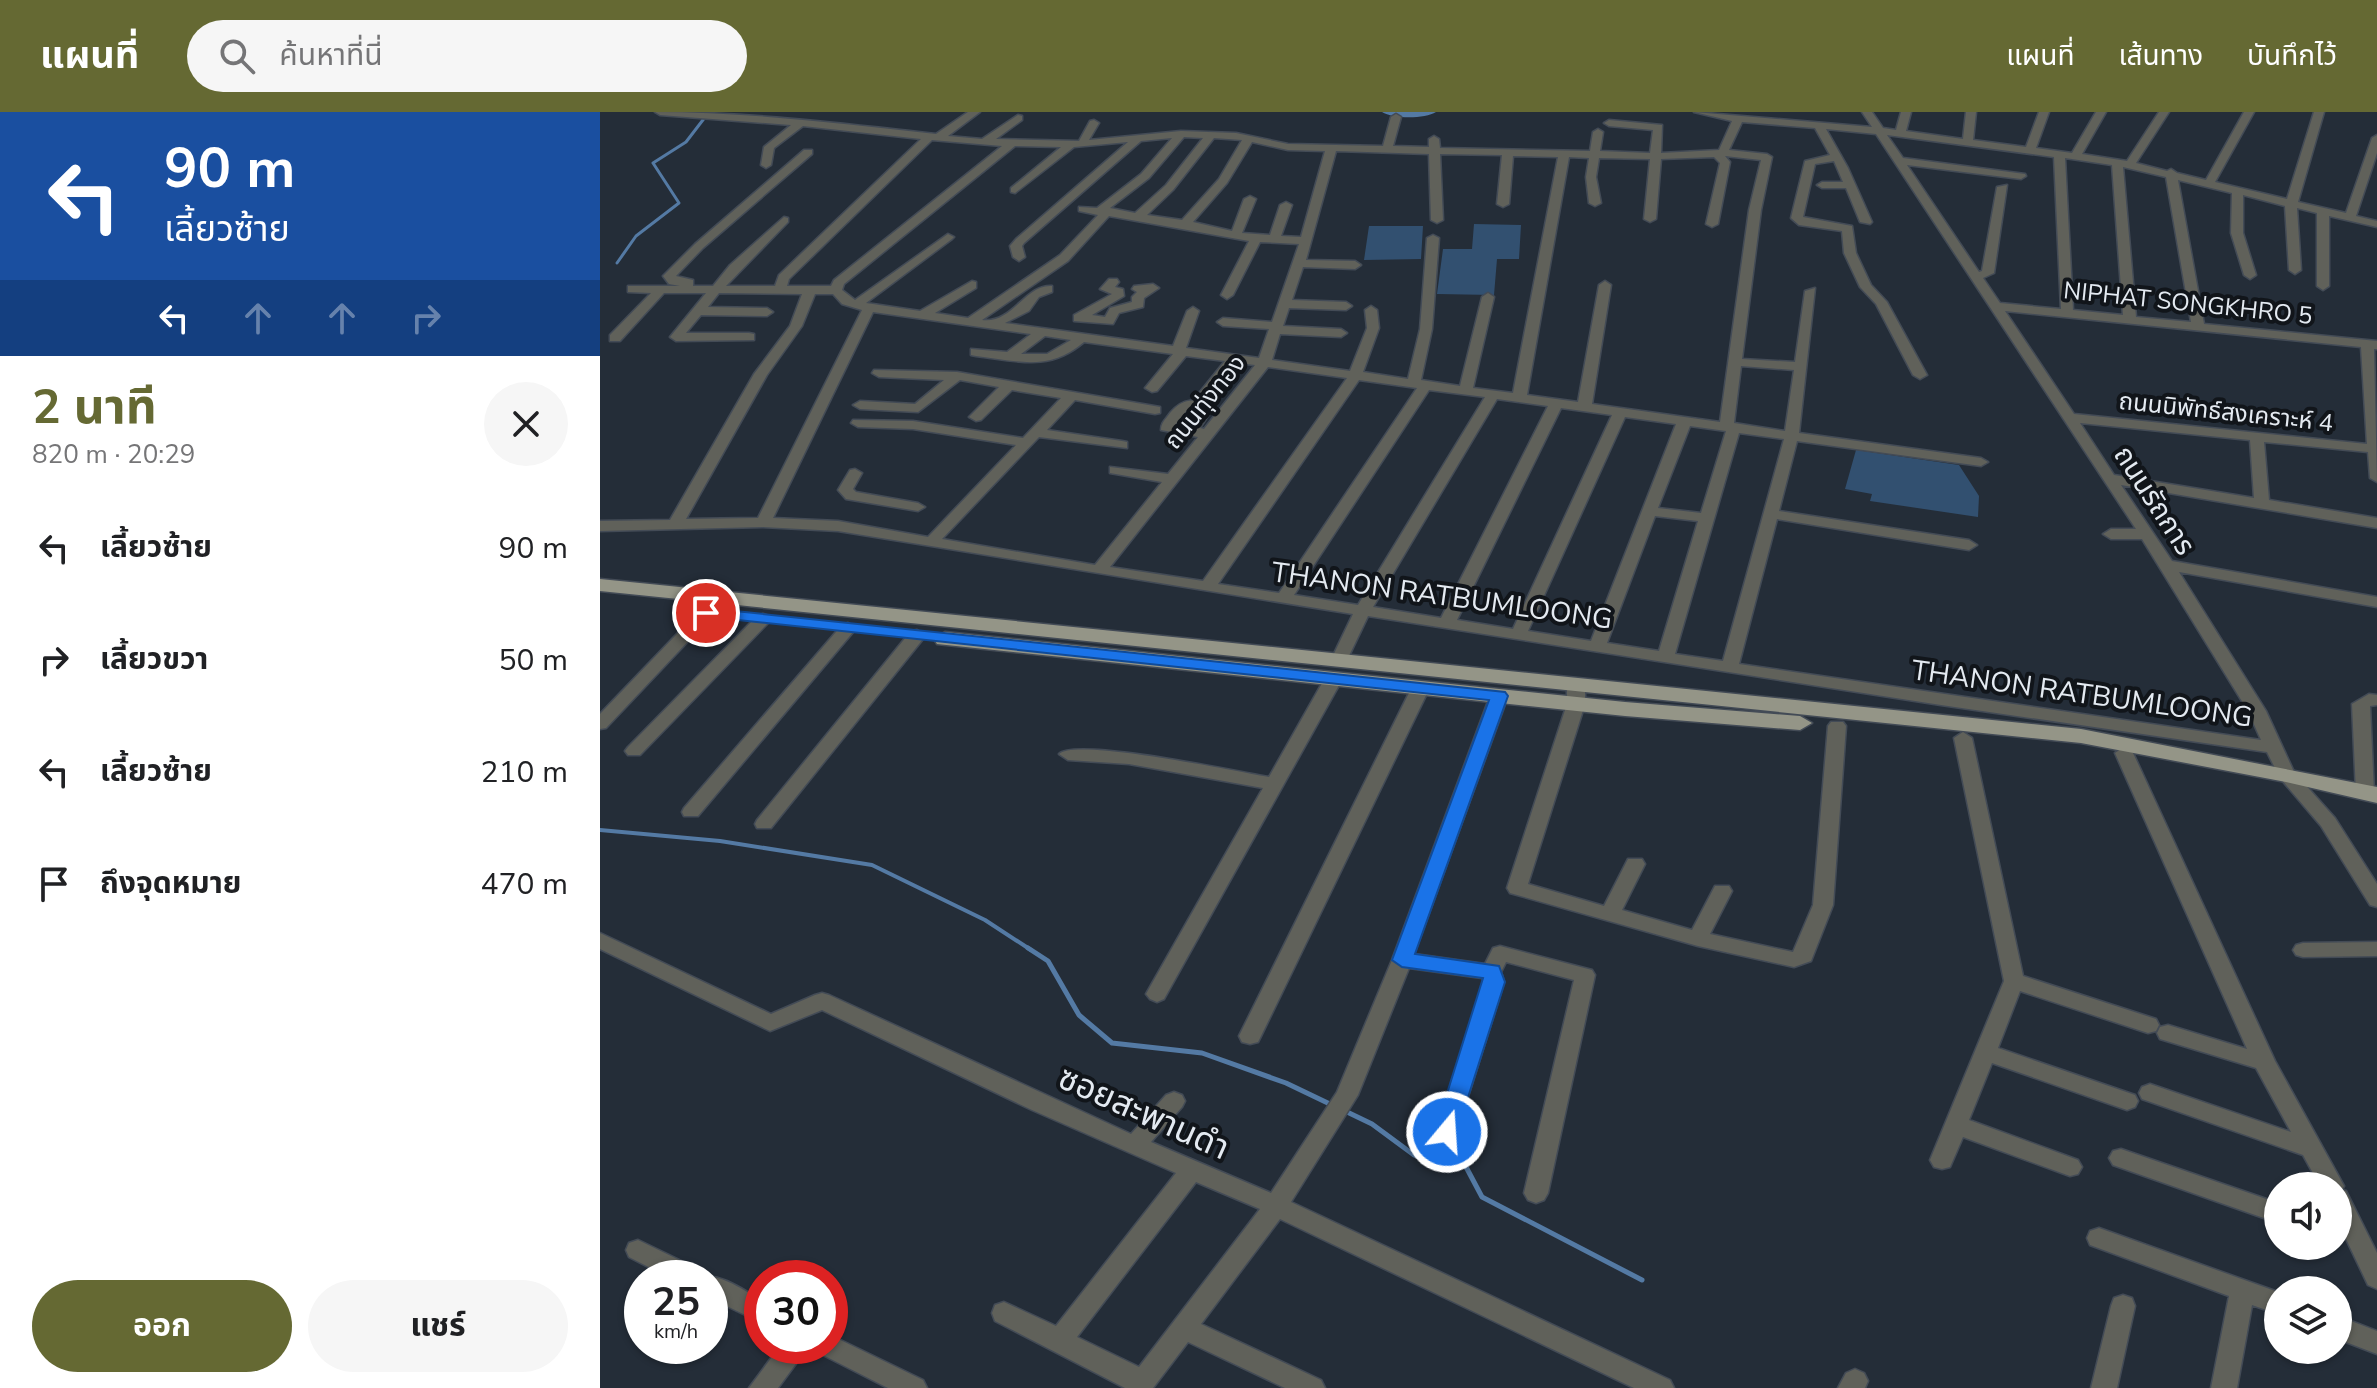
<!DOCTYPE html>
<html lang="th">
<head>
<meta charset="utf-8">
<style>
	body { margin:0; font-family:"Nunito Sans","Noto Sans Thai",sans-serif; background:#f6f6f6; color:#202124; height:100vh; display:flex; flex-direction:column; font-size:30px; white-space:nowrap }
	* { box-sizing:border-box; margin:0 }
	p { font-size:26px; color:#757577 }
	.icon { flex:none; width:44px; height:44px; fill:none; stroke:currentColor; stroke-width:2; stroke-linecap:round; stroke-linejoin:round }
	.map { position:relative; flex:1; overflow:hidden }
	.sheet { display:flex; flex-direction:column; background:#fff; width:600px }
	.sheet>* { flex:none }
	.top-card { background:#1a4fa0; color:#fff; overflow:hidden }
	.controls { position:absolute; left:1664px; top:1060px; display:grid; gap:16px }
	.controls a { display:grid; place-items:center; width:88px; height:88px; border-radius:50%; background:#fff; box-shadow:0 2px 6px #0004; font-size:40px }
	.speed { position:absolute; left:24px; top:1148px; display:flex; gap:16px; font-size:40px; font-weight:700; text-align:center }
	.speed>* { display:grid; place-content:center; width:104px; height:104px; border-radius:50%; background:#fff; box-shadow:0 2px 6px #0004; line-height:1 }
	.speed small { font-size:20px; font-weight:400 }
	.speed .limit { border:12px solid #d22; background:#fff; color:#111 }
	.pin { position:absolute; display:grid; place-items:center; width:68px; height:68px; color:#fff; margin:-34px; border:4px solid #fff; border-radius:50%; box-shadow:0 2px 8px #0007 }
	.me { position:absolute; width:88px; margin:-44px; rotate:18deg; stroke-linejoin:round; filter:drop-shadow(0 0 6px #0008) }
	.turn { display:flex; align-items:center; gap:28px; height:168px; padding:0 32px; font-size:36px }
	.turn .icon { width:104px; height:104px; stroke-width:2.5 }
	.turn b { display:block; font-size:56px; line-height:68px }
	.lanes { display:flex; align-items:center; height:76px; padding:0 32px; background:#0003; justify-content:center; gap:40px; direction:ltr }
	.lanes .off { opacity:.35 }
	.round { display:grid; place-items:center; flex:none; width:84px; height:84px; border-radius:42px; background:#f6f6f6 }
	.summary { display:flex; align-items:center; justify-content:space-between; height:136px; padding:0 32px }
	h1 { font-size:48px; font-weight:700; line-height:60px; color:#656933 }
	.cta { display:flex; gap:16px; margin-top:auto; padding:16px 32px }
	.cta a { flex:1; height:92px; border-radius:48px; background:#656933; color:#fff; font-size:32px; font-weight:700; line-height:92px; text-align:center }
	.cta a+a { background:#f6f6f6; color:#202124 }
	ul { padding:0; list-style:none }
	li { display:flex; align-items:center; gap:24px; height:112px; padding:0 32px }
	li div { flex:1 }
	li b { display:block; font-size:30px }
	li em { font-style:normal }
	header { display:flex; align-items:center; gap:48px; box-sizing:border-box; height:112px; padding:0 40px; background:#656933; color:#fff }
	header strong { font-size:38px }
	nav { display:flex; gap:44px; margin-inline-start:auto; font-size:28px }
	.search { width:560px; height:72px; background:#f6f6f6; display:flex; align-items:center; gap:20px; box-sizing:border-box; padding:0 28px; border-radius:44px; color:#757577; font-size:30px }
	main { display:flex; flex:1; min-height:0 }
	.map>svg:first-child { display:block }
	.green { fill:#325070 }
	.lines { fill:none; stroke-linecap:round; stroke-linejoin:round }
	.stream-far2 { stroke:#547aa4; stroke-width:3 }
	.stream-far1 { stroke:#547aa4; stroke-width:4 }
	.stream { stroke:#547aa4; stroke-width:5 }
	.river { fill:#547aa4; fill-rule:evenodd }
	.minor-casing { stroke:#434b56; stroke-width:3 }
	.major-casing { stroke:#434b56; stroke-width:3 }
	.minor { fill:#60615a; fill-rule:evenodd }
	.major { fill:#949587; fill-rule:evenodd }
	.route { fill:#1a73e8; stroke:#114b97; stroke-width:2 }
	.labels { text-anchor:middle; stroke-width:8; stroke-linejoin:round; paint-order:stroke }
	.far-street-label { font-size:24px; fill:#e4eaf1; stroke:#11151a }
	.street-label { font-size:28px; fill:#e4eaf1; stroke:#11151a }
	.near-street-label { font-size:34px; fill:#e4eaf1; stroke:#11151a }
</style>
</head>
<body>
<header>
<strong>แผนที่</strong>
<div class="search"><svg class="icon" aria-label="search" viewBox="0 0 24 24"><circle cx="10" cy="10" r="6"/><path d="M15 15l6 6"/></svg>ค้นหาที่นี่</div>
<nav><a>แผนที่</a><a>เส้นทาง</a><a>บันทึกไว้</a></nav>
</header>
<main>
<section class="sheet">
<div class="top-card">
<div class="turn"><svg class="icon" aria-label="left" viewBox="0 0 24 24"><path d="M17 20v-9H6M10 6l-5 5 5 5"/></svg><div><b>90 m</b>เลี้ยวซ้าย</div></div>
<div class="lanes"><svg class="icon" aria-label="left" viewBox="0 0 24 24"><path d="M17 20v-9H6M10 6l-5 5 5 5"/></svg><svg class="icon off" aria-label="ahead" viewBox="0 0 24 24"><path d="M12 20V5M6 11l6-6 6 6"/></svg><svg class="icon off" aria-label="ahead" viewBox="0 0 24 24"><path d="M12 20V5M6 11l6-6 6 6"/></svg><svg class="icon off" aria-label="right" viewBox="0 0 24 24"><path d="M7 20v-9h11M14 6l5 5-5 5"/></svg></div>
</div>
<div class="summary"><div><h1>2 นาที</h1><p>820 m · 20:29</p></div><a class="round"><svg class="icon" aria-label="close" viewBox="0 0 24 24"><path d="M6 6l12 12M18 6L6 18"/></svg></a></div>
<ul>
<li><svg class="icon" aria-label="left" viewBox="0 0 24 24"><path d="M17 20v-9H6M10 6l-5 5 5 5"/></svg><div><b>เลี้ยวซ้าย</b></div><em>90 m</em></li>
<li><svg class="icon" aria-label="right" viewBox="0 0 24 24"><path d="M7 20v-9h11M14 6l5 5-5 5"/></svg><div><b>เลี้ยวขวา</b></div><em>50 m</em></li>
<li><svg class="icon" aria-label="left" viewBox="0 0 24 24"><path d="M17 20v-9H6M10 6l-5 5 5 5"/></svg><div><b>เลี้ยวซ้าย</b></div><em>210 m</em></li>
<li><svg class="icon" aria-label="arrive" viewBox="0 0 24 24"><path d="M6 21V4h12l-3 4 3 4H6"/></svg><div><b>ถึงจุดหมาย</b></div><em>470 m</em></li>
</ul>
<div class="cta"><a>ออก</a><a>แชร์</a></div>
</section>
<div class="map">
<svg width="1777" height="1276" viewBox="0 0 1777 1276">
	<rect width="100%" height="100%" fill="#242d38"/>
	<path class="green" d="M874 112 921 113 919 147H897L894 183 837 182 843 137H872Z
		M769 114H823L821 147 764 148Z
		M1256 338 1359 353 1379 384 1378 405 1270 389 1272 382 1245 377Z"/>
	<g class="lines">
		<path class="stream-far2" d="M17 151 36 124 79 91 53 51 86 30 109 0"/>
		<path class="stream-far1" d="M0 718 120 729 272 753 385 808 431 838"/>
		<path class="stream" d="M428 836 448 849 479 903 512 931 602 941 686 971 734 994
			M745 999 772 1012 814 1043 865 1053 882 1085 1042 1168"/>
		<path class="river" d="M782 0H836C825 7 793 7 782 0Z"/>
		<defs>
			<path id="minor" d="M55 0C149 0 243 12 336 22L368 0H380L348 24 382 27 418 3 422 4V8L396 27 479 29 490 9 494 8 499 11 489 28 581 19 636 21 688 32 783 34 791 5 796 2 801 5 793 34 829 35V27L834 24 839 27 840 36 990 39 993 20 998 17 1003 20 1000 39 1050 41 1053 18 1009 14 1004 11 1009 8 1062 13 1061 41 1119 38 1132 9 1094 0 1272 15 1262 0H1272L1283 16 1296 18 1301 0H1311L1306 19 1363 27 1366 0H1376L1373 28 1426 35 1439 0H1449L1436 36 1472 41 1496 0H1506L1482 42 1527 49 1559 0H1569L1536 51 1567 59 1571 57 1577 61 1606 68 1644 0H1654L1615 70 1687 87 1714 0H1724L1698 90 1746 101 1772 26 1777 23V41L1756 104 1777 109V115L1729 104V174L1723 178 1717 174V101L1697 96 1701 158 1695 162 1689 158 1685 94 1643 83V121L1656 163 1650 167 1644 163 1631 121 1632 81 1578 68 1604 212 1777 229V237H1774L1777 370 1770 366 1768 340 1664 330 1669 388 1777 406V416L1521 373 1572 449 1777 485V495L1579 460 1666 599 1694 660 1735 706 1777 772V795L1770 793 1721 714 1680 666 1667 640 1341 593 768 504 747 548 739 553 731 548 753 502 238 419 163 415 0 419V409L70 408 154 262 190 214 202 182 119 181 108 195 167 196 173 200 167 204 101 203 86 221H149L154 222V228L76 229 70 225 106 181H64L20 229H10V223L51 181 28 180V174H80L69 172 63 164 95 132 204 38H212V42L103 136 76 164 93 168V174H113L130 153 184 105 188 106V110L126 174H175L179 163 321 27 203 14 174 36 171 53 166 56 161 53 164 35 191 13 60 3ZM1142 10 1215 16 1230 43 1205 49 1191 106 1199 113 1242 119 1244 141 1260 175 1276 192 1313 263 1320 267 1327 263 1287 190 1271 173 1256 141 1252 114 1203 105 1215 52 1234 49 1243 70H1222L1217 73 1222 76H1246L1260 110 1270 112 1272 110 1248 56 1226 17 1276 22 1536 417H1511L1503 422 1511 427H1542L1648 599 1661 628 1139 552 1177 407 1369 438 1377 433 1369 428 1179 399 1197 329 1381 354 1388 350 1381 346 1199 321 1215 176 1205 179 1195 250 1142 247 1161 98 1172 45 1167 42 1129 38ZM1287 23 1454 45 1461 197 1400 191 1383 166 1394 161 1407 73 1397 75 1382 159 1379 160 1307 53 1421 67 1426 64 1425 62 1303 46ZM584 25 603 26 566 73 535 101 510 96 549 66ZM572 26 541 62 497 96 479 95V99L498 103 460 143 368 206 335 201 376 176V170L372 169 320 199 266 191 352 127 354 125 348 122 255 188 242 178 244 172 415 34 461 35 411 76V80L415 81 474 35 528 30 416 127 410 134 413 145 419 149 425 145 422 134 424 131 541 29ZM614 26 642 28 619 67 582 108 547 103 573 78ZM332 28 402 34 234 168 231 174H187L189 167ZM652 30 688 38 725 39 701 125 681 124 692 93 686 90 680 93 670 123 642 121 656 87 650 84 644 87 632 119 593 110 627 71ZM736 39 829 42 831 108 837 111 843 108 840 42 902 43 897 92 903 95 909 92 913 44 958 45 913 281 873 276 894 185 888 181 882 185 860 274 821 268 832 217 839 126 833 123 827 126 820 217 808 267 763 260 779 216 777 198 771 194 765 198 767 216 750 259 672 248 680 222 741 225 747 221 741 217 683 214 689 196 746 198 752 194 746 190 692 188 703 155 755 157 761 153 755 149 706 148ZM1125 44 1161 48 1149 98 1120 310 992 292 1011 173 1005 169 999 173 978 290 927 283 969 45 989 46 986 65 989 91 995 94 1001 91 996 65 999 46 1050 47 1044 107 1050 110 1056 107 1061 47 1114 45 1120 51 1106 112 1112 115 1118 112 1130 50ZM1465 46 1512 53 1523 203 1473 198ZM1523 55 1566 65 1591 210 1536 205ZM509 104 649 129 621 183 627 187 633 183 660 130 699 132 672 210 623 206 617 210 623 214 669 217 659 246 586 236 599 199 593 195 587 199 573 234 405 211 429 199 439 185 452 180V174C425 172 413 212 382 208L468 149ZM215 182H233L242 192 262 198 158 406 86 407 167 263 202 214ZM1405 199 1761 235 1767 332 1474 302ZM273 200 431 222 407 240 371 237V243L376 244C418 249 449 260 484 230L573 242 545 276 552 280 557 279 586 244 625 249 600 280 607 284 612 283 638 251 655 253 604 317 600 316 613 296C596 285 583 286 570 301 565 308 561 311 561 318L598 325 568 362 510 355V361L562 370 495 453 342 427 439 325 527 336V330L522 329 447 318 475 288 555 302 560 301V295L357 260 274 258 272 261 279 265 344 268 315 292 260 289 253 293 260 297 318 300 360 268 399 275 369 305 376 309 381 308 412 278 461 286 423 326 313 309 253 308 251 311 258 315 313 317 416 333 328 425 238 409 173 406ZM445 224 471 228 447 242H421ZM1141 254 1194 258 1185 319 1134 311ZM668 255 747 266 603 469 510 455ZM759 268 817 276 679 481 618 472ZM829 278 885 285 758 493 694 483ZM897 287 948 294 841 506 773 495ZM961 296 1012 303 913 517 857 508ZM588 297 597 298 587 314 575 313ZM1025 305 1076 312 991 529 928 519ZM1480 311 1650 328 1654 386 1514 363ZM1090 314 1126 319 1101 401 1058 396ZM1139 321 1184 327 1123 549 1075 542ZM1055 404 1098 409 1059 539 1007 531Z
				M509 167H517L519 170 515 175 523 177 524 184 492 203 505 205 510 196 532 190V185L537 180 532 177 534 174 553 172 559 176 544 186 543 195 519 201 513 212 474 209V203L512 182 500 177Z
				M255 357 262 361 253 377 256 380 318 391 325 395 318 399 246 387 238 378 250 358Z
				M106 496 114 501 112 504 6 616 0 617V602L100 498Z
				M163 502 169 504 171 507 169 510 40 643H28L25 639 28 635 157 504Z
				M248 511 256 516 254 519 98 704H84L82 700 84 696 242 513Z
				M317 518 325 523 323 527 171 716H157L155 712 157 708 311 519Z
				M734 561 743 566 564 887 557 890 550 887 546 882 663 676 529 652 468 648 459 642C475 625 638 660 669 665L725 566Z
				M976 568 985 573V592L928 772 1004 794 1028 747H1042L1045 752 1022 798 1092 818 1115 774H1129L1132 779 1110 822 1193 840 1213 793 1228 614 1231 610H1243L1246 614 1233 793 1211 849 1194 855 1098 834 910 781 907 776 967 592V573Z
				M821 570 830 575 661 924 658 930 650 932 642 930 639 924 812 575Z
				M899 579 908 584 814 842 885 852 893 836 900 834 992 858 995 863 948 1081 944 1088 936 1091 928 1088 924 1081 974 868 906 850 901 860 904 870 855 1026 847 1029 839 1026 836 1020 884 870 882 866 809 856 758 983 691 1090 1070 1268 1074 1276H1034L680 1107 601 1212 721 1268 725 1276H685L588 1230 553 1276H525L395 1209 392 1201 395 1193 404 1190 456 1214 576 1061 432 998 222 898 170 919 0 837V821L171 902 215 883 222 881 229 883 531 1022 566 983 574 980 582 983 585 989 582 995 551 1030 671 1081 737 980 792 848 890 584ZM596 1070 660 1097 539 1255 477 1225Z
				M1769 582 1777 583V593L1770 594 1774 681 1765 687 1756 681 1752 592Z
				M1363 620 1372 626 1423 864 1556 907 1559 913 1556 919 1548 921 1420 879 1398 936 1535 983 1538 989 1535 995 1527 998 1392 951 1369 1008 1478 1048 1482 1055 1478 1062 1470 1064 1363 1025 1350 1055 1342 1057 1334 1055 1330 1048 1404 869 1354 626Z
				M1524 635 1533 641 1675 949 1744 1074 1742 1078 1746 1079 1777 1141V1177L1768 1173 1738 1110V1074H1720L1703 1043 1542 987 1539 981 1542 975 1550 972 1691 1020 1656 956 1560 927 1557 921 1560 915 1568 913 1647 937 1515 641Z
				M1777 830V844L1703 845 1696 843 1693 838 1696 833 1703 831Z
				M1521 1037 1678 1091V1111L1513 1053 1509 1046 1513 1039Z
				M1499 1116 1678 1180V1202L1652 1193 1637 1276H1611L1629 1184 1490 1133 1487 1126 1490 1119Z
				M38 1128 102 1159 105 1165C122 1162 146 1180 162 1188V1211L110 1186V1166H70L29 1145 26 1138 29 1131Z
				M1523 1183 1532 1186 1535 1194 1517 1276H1491L1511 1194 1514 1186Z
				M1738 1204 1777 1219V1242L1738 1227Z
				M230 1223 323 1268 327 1276H288L221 1242 217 1234H230Z
				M180 1234H209L178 1276H149Z
				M1255 1257 1264 1261 1268 1269 1265 1276H1238L1246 1261Z"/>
			<path id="major" d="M0 467 1481 617 1777 675V691L1686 670 1481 631 0 479Z
				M345 520 1025 590 1200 604 1212 611 1200 618 1025 604 337 532 334 527Z"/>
		</defs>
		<use href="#minor" class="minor-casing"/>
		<use href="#major" class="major-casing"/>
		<use href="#minor" class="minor"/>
		<use href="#major" class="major"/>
	</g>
	<path class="route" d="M106 496 905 580 908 584 815 842 899 854 905 870 855 1026H838L835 1020 883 866 802 855 792 848 889 588 100 504 98 501Z"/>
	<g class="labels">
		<g class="far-street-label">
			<text transform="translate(1588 191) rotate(6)" y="8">NIPHAT SONGKHRO 5</text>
			<text transform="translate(605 290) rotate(-51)" y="8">ถนนทุ่งทอง</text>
			<text transform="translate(1626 300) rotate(6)" y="8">ถนนนิพัทธ์สงเคราะห์ 4</text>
		</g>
		<g class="street-label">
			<text transform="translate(1555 388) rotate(57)" y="10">ถนนรัถการ</text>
			<text transform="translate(842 483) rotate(8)" y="10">THANON RATBUMLOONG</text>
			<text transform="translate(1482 581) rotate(8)" y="10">THANON RATBUMLOONG</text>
		</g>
		<g class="near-street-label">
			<text transform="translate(544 1000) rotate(24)" y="12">ซอยสะพานดำ</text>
		</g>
	</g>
</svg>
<div class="controls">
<a><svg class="icon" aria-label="sound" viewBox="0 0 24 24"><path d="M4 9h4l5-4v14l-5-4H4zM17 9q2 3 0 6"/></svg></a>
<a><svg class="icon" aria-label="layers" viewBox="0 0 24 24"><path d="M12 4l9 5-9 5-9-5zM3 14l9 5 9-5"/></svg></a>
</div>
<div class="speed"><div>25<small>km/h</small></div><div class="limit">30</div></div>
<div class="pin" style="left:106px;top:501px;background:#d93025"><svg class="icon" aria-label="arrive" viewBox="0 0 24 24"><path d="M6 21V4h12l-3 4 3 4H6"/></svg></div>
<svg class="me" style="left:847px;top:1020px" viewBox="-20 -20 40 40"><circle r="17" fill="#1a73e8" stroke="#fff" stroke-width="3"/><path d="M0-11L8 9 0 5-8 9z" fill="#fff"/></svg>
</div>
</main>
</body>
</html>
